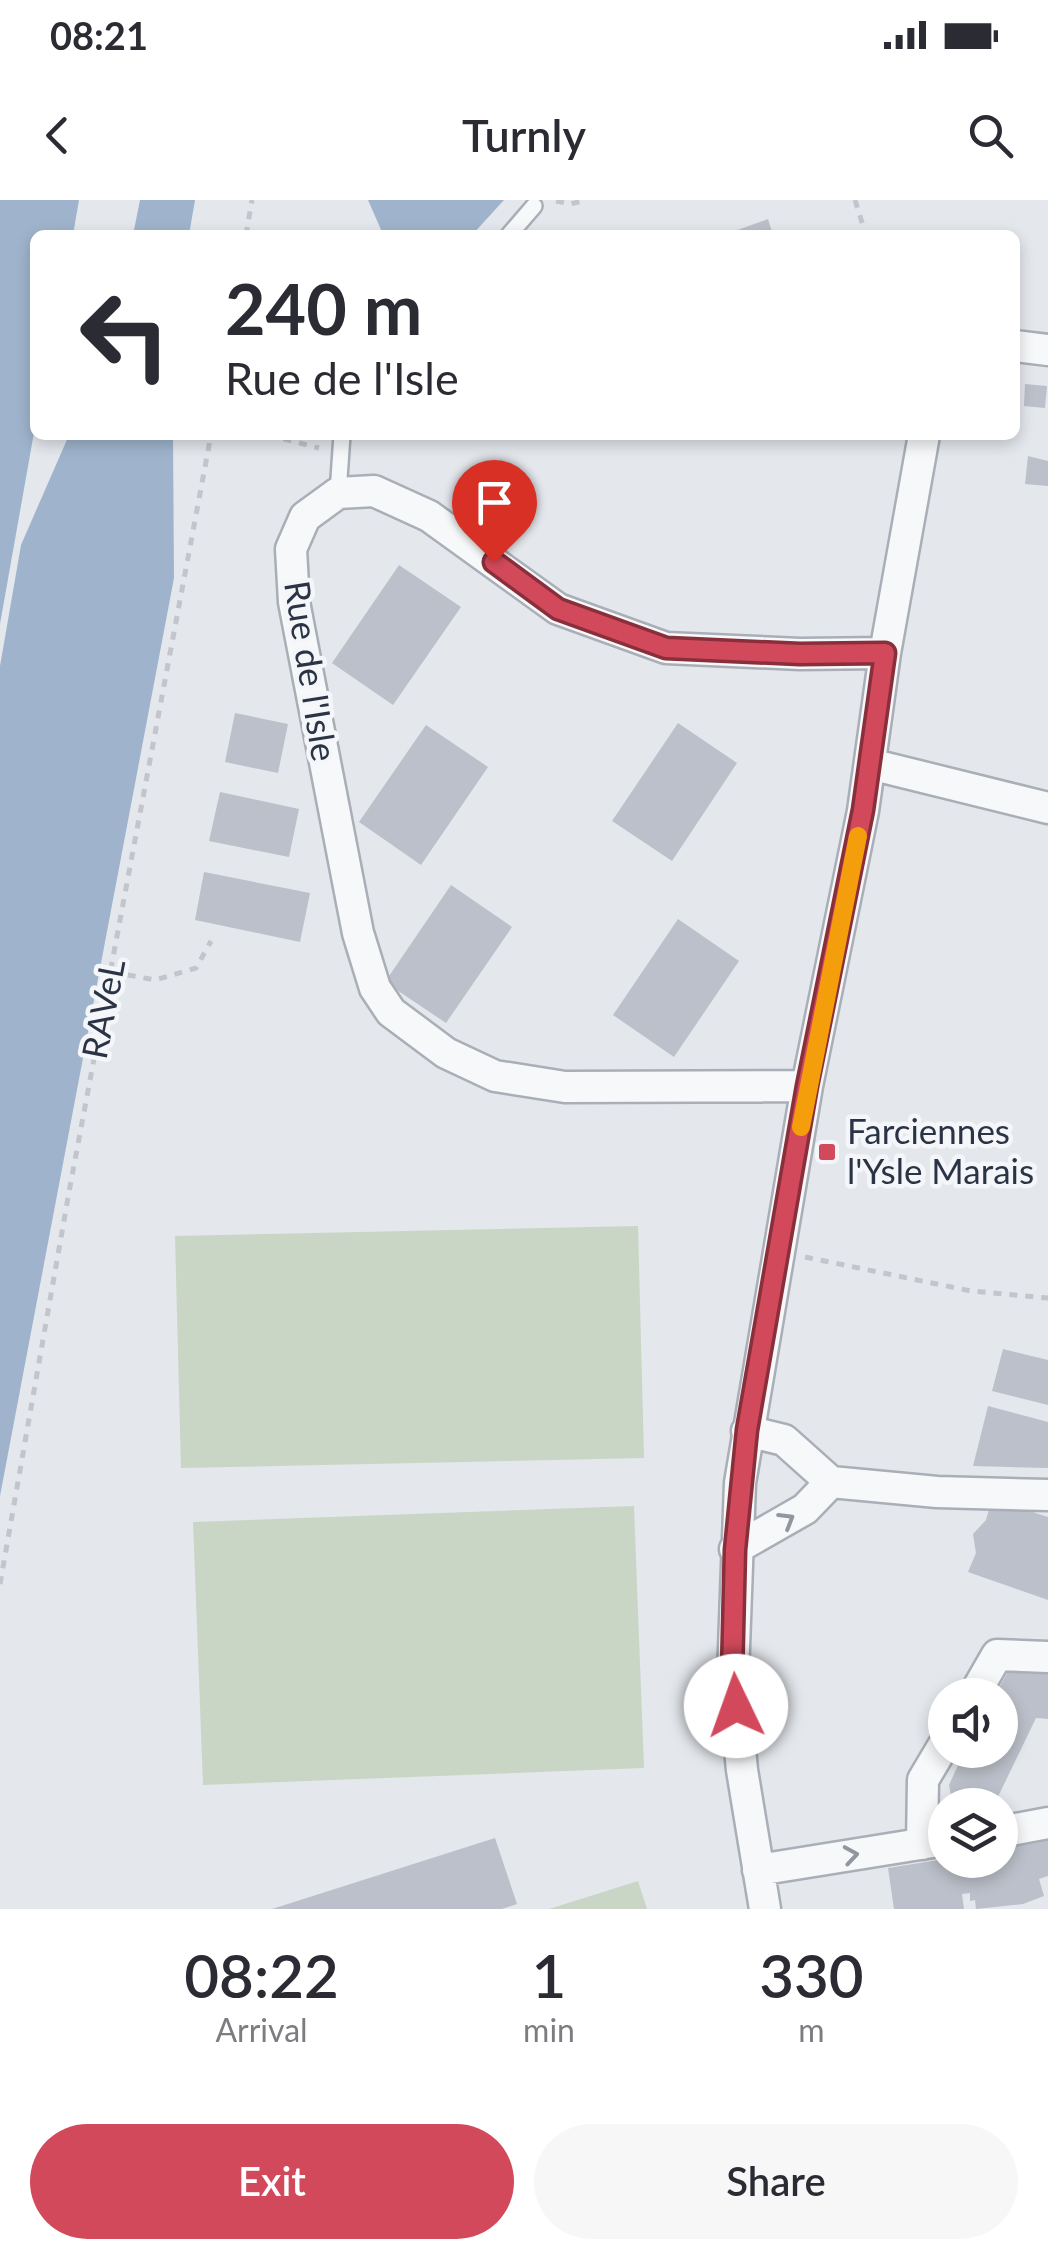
<!DOCTYPE html>
<html lang="en">
<head>
<meta charset="utf-8">
<style>
	body { margin:0; font-family:Lato,sans-serif; background:#f7f7f7; color:#2b2b33; height:100vh; display:flex; flex-direction:column; font-size:38px; white-space:nowrap }
	* { box-sizing:border-box; margin:0 }
	p { font-size:32px; color:#7c7c81 }
	.icon { flex:none; width:55px; height:55px; fill:none; stroke:currentColor; stroke-width:2; stroke-linecap:round; stroke-linejoin:round }
	.map { position:relative; height:1709px; overflow:hidden }
	.details { display:flex; flex-direction:column; background:#fff; flex:1 }
	.details>* { flex:none }
	.banner { position:absolute; left:30px; top:30px; width:990px; height:210px; border-radius:15px; box-shadow:0 5px 15px #0003; background:#fff; color:#2b2b33; overflow:hidden }
	.controls { position:absolute; left:928px; top:1478px; display:grid; gap:20px }
	.controls a { display:grid; place-items:center; width:90px; height:90px; border-radius:50%; background:#fff; box-shadow:0 5px 15px #0003; font-size:50px }
	.pin { position:absolute; display:grid; place-items:center; width:85px; height:85px; color:#fff; margin:-102px -42px; border-radius:50% 50% 50% 0; rotate:-45deg; box-shadow:0 0 10px #0007 }
	.pin .icon { rotate:45deg }
	.me { position:absolute; width:110px; margin:-55px; rotate:357deg; stroke-linejoin:round; filter:drop-shadow(0 0 8px #0008) }
	.turn { display:flex; align-items:center; gap:35px; height:210px; padding:0 30px; font-size:45px }
	.turn .icon { width:130px; height:130px; stroke-width:2.5 }
	.turn b { display:block; font-size:70px; line-height:85px }
	.eta { display:flex; justify-content:space-evenly; align-items:center; height:170px; text-align:center }
	.eta b { font-size:60px; font-weight:600; line-height:70px }
	.button { display:flex; gap:20px; margin-top:auto; padding:20px 30px }
	.button a { flex:1; height:115px; border-radius:60px; background:#d1495b; color:#fff; font-size:40px; font-weight:600; line-height:115px; text-align:center }
	.button a+a { background:#f7f7f7; color:#2b2b33 }
	.status { display:flex; justify-content:space-between; align-items:center; height:70px; padding:0 50px; background:#fff; direction:ltr }
	.status svg { height:28px; fill:currentColor }
	header { display:flex; justify-content:space-between; align-items:center; height:130px; padding:0 30px; background:#fff; font-size:45px; font-weight:600 }
	.map>svg:first-child { display:block }
	.green { fill:#c9d6c5 }
	.water { fill:#9fb4cc }
	.building { fill:#bbc0ca }
	.lines { fill:none; stroke-linecap:round; stroke-linejoin:round }
	.lane-casing { stroke:#a9aeb7; stroke-width:20 }
	.street-casing { stroke:#a9aeb7; stroke-width:35 }
	.path { stroke:#c2c5cb; stroke-width:5; stroke-dasharray:8 8; stroke-linecap:butt }
	.lane { stroke:#f7f8fa; stroke-width:15 }
	.street { stroke:#f7f8fa; stroke-width:30 }
	.oneway { stroke:#9196a0 }
	.route-casing { stroke:#882f3b; stroke-width:25 }
	.route { stroke:#d1495b; stroke-width:18 }
	.slow { stroke:#f59e0b; stroke-width:18 }
	.poi-dot { fill:#d1495b; stroke:#f4f6f9; stroke-width:4 }
	.labels { text-anchor:middle; stroke-width:9; stroke-linejoin:round; paint-order:stroke }
	.street-label { font-size:35px; fill:#2b3445; stroke:#f4f6f9 }
	.poi-label { font-size:35px; fill:#2b3445; stroke:#f4f6f9; text-anchor:start }
</style>
</head>
<body>
<div class="status"><b>08:21</b><svg viewBox="0 0 49 12"><path d="M0 12V9h3v3zM5 12V6h3v6zM10 12V3h3v9zM15 12V0h3v12zM26 1h20v11H26zM47 4h2v5h-2z"/></svg></div>
<header><svg class="icon" aria-label="back" viewBox="0 0 24 24"><path d="M15 5l-7 7 7 7"/></svg>Turnly<svg class="icon" aria-label="search" viewBox="0 0 24 24"><circle cx="10" cy="10" r="6"/><path d="M15 15l6 6"/></svg></header>
<div class="map">
<svg width="1048" height="1709" viewBox="0 0 1048 1709">
	<rect width="100%" height="100%" fill="#e4e7ec"/>
	<path class="green" d="M638 1026 644 1258 181 1268 175 1036Z
		M634 1306 644 1568 203 1585 193 1322Z
		M638 1681 647 1709H549Z"/>
	<path class="water" d="M0 0H79L73 35H35V227L0 424Z
		M140 0H195L189 35H133Z
		M368 0H504L472 35H387L382 32Z
		M69 235H173L174 378 0 1296V466L21 345Z"/>
	<path class="building" d="M768 19 773 35H736L735 31Z
		M1025 184 1047 186 1045 208 1024 206Z
		M1028 256 1048 261V286L1025 284Z
		M399 365 461 407 393 505 332 463Z
		M235 513 288 524 278 573 225 562Z
		M678 523 737 563 672 661 612 621Z
		M426 525 488 567 421 665 359 622Z
		M220 592 299 609 289 657 209 641Z
		M204 672 310 693 300 742 195 720Z
		M451 685 512 727 446 823 385 782Z
		M678 719 739 761 674 857 613 815Z
		M1003 1149 1048 1160V1205L992 1191Z
		M988 1206 1048 1222V1268L973 1266Z
		M992 1299 1048 1317V1400L968 1372 976 1353 973 1334 986 1320Z
		M1010 1468 1048 1471V1519L1036 1518 994 1605H953L949 1585 965 1550H1000V1495H995Z
		M1048 1635V1676L1039 1679 1044 1696 1023 1704 976 1709 975 1700 970 1701V1693L962 1694 964 1709H894L888 1668 945 1659 1000 1660V1650Z
		M495 1638 517 1704 502 1709H272Z"/>
	<g class="lines">
		<defs>
			<path id="lane" d="M509 35 534 6
				M338 293 342 235"/>
			<path id="street" d="M1015 146 1048 150
				M870 564 1048 608
				M807 886 565 887 495 876 446 853 391 812 375 788 358 733 294 402 291 349 305 317 338 293 374 291 429 316 558 409 666 448 800 454 885 453
				M747 1231 784 1240 831 1282
				M831 1282 937 1292 1048 1295
				M735 1349 805 1309 831 1282
				M974 1495 997 1455 1048 1457
				M1000 1632 1048 1623
				M922 1644 923 1580 945 1543
				M758 1670 945 1640
				M765 1709 742 1570 733 1475 740 1283 807 886 863 611 885 453 924 235"/>
		</defs>
		<use href="#lane" class="lane-casing"/>
		<use href="#street" class="street-casing"/>
		<path class="path" d="M855 0 866 35
			M556 1 570 4 587 0
			M246 35 252 0
			M268 235 319 248
			M112 772 155 780 196 768 211 741
			M805 1057 971 1091 1048 1098
			M0 1384 69 992 211 235"/>
		<use href="#lane" class="lane"/>
		<use href="#street" class="street"/>
	</g>
	<defs><path id="oneway-chevron" d="M-2-3.5L2.5 0L-2 3.5" fill="none" stroke-width="1.6" stroke-linecap="round" stroke-linejoin="round" transform="scale(2.5)"/></defs>
	<g class="oneway">
		<use href="#oneway-chevron" transform="translate(787 1320) rotate(-31)"/>
		<use href="#oneway-chevron" transform="translate(851 1655) rotate(-9)"/>
	</g>
	<g class="lines">
		<defs>
			<path id="route" d="M494 362 558 409 666 448 800 454 885 453 863 610 807 886 747 1230 735 1350 732 1474 736 1506"/>
		</defs>
		<use href="#route" class="route-casing"/>
		<use href="#route" class="route"/>
		<path class="slow" d="M801 927 858 636"/>
	</g>
	<rect class="poi-dot" x="817" y="942" width="20" height="20" rx="5"/>
	<g class="labels">
		<g class="street-label">
			<text transform="translate(310 471) rotate(81)" y="12">Rue de l'Isle</text>
			<text transform="translate(104 809) rotate(-79)" y="12">RAVeL</text>
		</g>
		<g class="poi-label">
			<text x="847" y="944">Farciennes<tspan x="847" dy="40">l'Ysle Marais</tspan></text>
		</g>
	</g>
</svg>
<div class="controls">
<a><svg class="icon" aria-label="sound" viewBox="0 0 24 24"><path d="M4 9h4l5-4v14l-5-4H4zM17 9q2 3 0 6"/></svg></a>
<a><svg class="icon" aria-label="layers" viewBox="0 0 24 24"><path d="M12 4l9 5-9 5-9-5zM3 14l9 5 9-5"/></svg></a>
</div>
<div class="pin" style="left:494px;top:362px;background:#d93025"><svg class="icon" aria-label="arrive" viewBox="0 0 24 24"><path d="M6 21V4h12l-3 4 3 4H6"/></svg></div>
<svg class="me" style="left:736px;top:1506px" viewBox="-20 -20 40 40"><circle r="19" fill="#fff"/><path d="M0-13L10 11 0 6-10 11z" fill="#d1495b"/></svg>
<div class="banner">
<div class="turn"><svg class="icon" aria-label="left" viewBox="0 0 24 24"><path d="M17 20v-9H6M10 6l-5 5 5 5"/></svg><div><b>240 m</b>Rue de l'Isle</div></div>
</div>
</div>
<section class="details">
<div class="eta">
<div><b>08:22</b><p>Arrival</p></div>
<div><b>1</b><p>min</p></div>
<div><b>330</b><p>m</p></div>
</div>
<div class="button"><a>Exit</a><a>Share</a></div>
</section>
</body>
</html>
